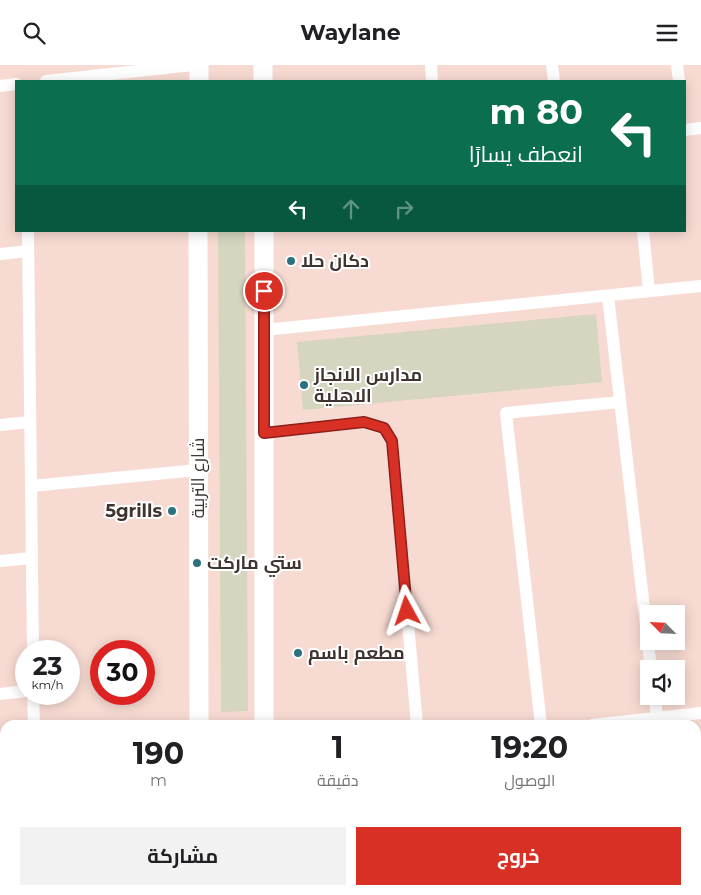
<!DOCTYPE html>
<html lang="ar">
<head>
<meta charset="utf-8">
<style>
	body { margin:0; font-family:Montserrat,Cairo,sans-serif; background:#f2f2f2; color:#202124; direction:rtl; height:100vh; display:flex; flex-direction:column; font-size:19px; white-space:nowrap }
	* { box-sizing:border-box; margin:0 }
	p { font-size:16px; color:#757577 }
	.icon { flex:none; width:28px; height:28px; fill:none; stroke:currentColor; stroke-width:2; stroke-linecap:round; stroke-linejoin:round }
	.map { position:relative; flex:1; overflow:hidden; direction:ltr }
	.sheet { position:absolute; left:0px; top:655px; width:701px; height:175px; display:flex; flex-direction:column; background:#fff; border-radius:15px 15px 0 0; box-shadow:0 2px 12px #0003; direction:rtl }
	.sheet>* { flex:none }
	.hud { position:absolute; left:15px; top:15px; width:671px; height:152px; border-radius:0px; box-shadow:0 2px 12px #0003; direction:rtl; background:#0b6e4f; color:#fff; overflow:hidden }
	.needle { width:32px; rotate:294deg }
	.tools { position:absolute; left:640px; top:540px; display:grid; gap:10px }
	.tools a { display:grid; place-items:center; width:45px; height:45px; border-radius:0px; background:#fff; box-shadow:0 2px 12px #0003; font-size:25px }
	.speed { position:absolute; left:15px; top:575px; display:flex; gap:10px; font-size:25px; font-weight:700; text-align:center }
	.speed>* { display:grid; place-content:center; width:65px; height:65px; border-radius:50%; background:#fff; box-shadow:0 2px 12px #0003; line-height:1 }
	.speed small { font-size:12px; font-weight:400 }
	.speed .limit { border:8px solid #d22; background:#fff; color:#111 }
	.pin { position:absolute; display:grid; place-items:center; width:42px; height:42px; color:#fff; margin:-21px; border:2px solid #fff; border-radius:50%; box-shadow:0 1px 5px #0007 }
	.me { position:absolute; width:55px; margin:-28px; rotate:355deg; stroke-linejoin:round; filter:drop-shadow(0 0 4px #0008) }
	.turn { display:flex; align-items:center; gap:18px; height:105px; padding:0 20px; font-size:22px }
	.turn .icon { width:65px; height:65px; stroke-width:2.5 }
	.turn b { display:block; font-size:35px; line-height:42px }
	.lanes { display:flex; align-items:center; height:48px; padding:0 20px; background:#0003; justify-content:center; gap:25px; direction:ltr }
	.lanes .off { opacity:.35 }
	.eta { display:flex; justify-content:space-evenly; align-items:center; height:85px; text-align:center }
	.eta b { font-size:30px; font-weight:700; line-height:35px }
	.button { display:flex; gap:10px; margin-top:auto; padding:10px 20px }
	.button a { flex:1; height:58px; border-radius:0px; background:#d93025; color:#fff; font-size:20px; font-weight:700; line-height:58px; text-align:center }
	.button a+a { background:#f2f2f2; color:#202124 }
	header { display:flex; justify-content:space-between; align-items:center; height:65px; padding:0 20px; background:#fff; font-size:22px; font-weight:700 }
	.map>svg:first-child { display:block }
	.green { fill:#d5d5c0 }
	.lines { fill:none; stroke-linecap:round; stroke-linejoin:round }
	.street { stroke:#fff; stroke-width:12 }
	.secondary { stroke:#fff; stroke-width:19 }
	.route-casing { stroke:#8d1f18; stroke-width:12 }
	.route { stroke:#d93025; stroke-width:9 }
	.poi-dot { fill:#2a727d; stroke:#fff; stroke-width:2 }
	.labels { text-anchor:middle; stroke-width:4; stroke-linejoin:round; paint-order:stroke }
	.poi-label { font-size:18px; font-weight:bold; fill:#3f3430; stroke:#fff; text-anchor:start }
	.street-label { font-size:18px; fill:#3f3430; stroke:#fff }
</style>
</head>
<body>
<header><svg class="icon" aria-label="menu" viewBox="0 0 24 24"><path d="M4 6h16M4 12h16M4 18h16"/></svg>Waylane<svg class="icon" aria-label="search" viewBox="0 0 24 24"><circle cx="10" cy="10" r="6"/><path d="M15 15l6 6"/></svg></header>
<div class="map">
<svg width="701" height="830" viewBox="0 0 701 830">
	<rect width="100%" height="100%" fill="#f7dbd2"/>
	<path class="green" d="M218 166H245L248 646 221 647Z
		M596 249 602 317 303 345 297 277Z"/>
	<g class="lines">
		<path class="street" d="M431 0 432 16
			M552 0 554 16
			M677 0 679 16
			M46 16 193 0
			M0 21 16 19
			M685 65 701 63
			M28 166 33 586
			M643 166 649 226
			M0 189 28 186
			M608 231 651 604
			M264 265 701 221
			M0 360 30 357
			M264 368 363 357 383 363 392 376 417 660
			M31 421 198 405
			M0 496 32 493
			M0 629 26 626
			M33 629 34 660
			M655 631 657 653
			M541 660 506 348 620 337
			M592 660 701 648
			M0 786H5
			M36 825V830"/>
		<path class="secondary" d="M263 0V16
			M199 16V0
			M198 166 199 660
			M264 166V660
			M696 808 701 807
			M286 825 293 830
			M195 830 196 825
			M254 830V825
			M507 830 550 825"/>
	</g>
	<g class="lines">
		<defs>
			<path id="route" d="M264 226V368L364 357 384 363 392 376 407 546"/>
		</defs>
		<use href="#route" class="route-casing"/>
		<use href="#route" class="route"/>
	</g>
	<g class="poi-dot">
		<circle cx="291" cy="196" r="5"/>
		<circle cx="304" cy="320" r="5"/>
		<circle cx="172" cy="446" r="5"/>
		<circle cx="197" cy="498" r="5"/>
		<circle cx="298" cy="588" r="5"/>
	</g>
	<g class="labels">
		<g class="poi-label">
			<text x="301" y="202">دكان حلا</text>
			<text x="314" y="316">مدارس الانجاز<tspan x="314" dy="21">الاهلية</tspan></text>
			<text x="162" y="452" text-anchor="end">5grills</text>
			<text x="207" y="504">ستي ماركت</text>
			<text x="308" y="594">مطعم باسم</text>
		</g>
		<g class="street-label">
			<text transform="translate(198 413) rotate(-90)" y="6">شارع التربية</text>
		</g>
	</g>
</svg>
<div class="tools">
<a><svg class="needle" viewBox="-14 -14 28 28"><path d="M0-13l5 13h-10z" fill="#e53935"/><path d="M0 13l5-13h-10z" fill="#757577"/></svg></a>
<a><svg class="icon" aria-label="sound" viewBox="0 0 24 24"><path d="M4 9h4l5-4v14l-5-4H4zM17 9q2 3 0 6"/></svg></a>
</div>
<div class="speed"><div>23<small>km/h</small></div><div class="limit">30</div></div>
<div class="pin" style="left:264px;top:226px;background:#d93025"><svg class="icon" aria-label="arrive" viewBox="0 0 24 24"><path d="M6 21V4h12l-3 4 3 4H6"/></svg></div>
<svg class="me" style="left:407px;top:546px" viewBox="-20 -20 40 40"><path d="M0-17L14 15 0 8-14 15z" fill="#d93025" stroke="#fff" stroke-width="4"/></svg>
<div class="hud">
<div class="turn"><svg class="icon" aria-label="left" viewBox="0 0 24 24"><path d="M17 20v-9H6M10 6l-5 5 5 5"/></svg><div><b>80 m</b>انعطف يسارًا</div></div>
<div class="lanes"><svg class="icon" aria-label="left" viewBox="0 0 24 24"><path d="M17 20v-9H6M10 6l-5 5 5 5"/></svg><svg class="icon off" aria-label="ahead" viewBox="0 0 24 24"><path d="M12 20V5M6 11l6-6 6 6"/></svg><svg class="icon off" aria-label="right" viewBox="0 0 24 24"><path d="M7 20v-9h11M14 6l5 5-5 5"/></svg></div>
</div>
<section class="sheet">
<div class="eta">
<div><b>19:20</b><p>الوصول</p></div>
<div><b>1</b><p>دقيقة</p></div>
<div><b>190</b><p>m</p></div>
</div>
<div class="button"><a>خروج</a><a>مشاركة</a></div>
</section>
</div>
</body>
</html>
